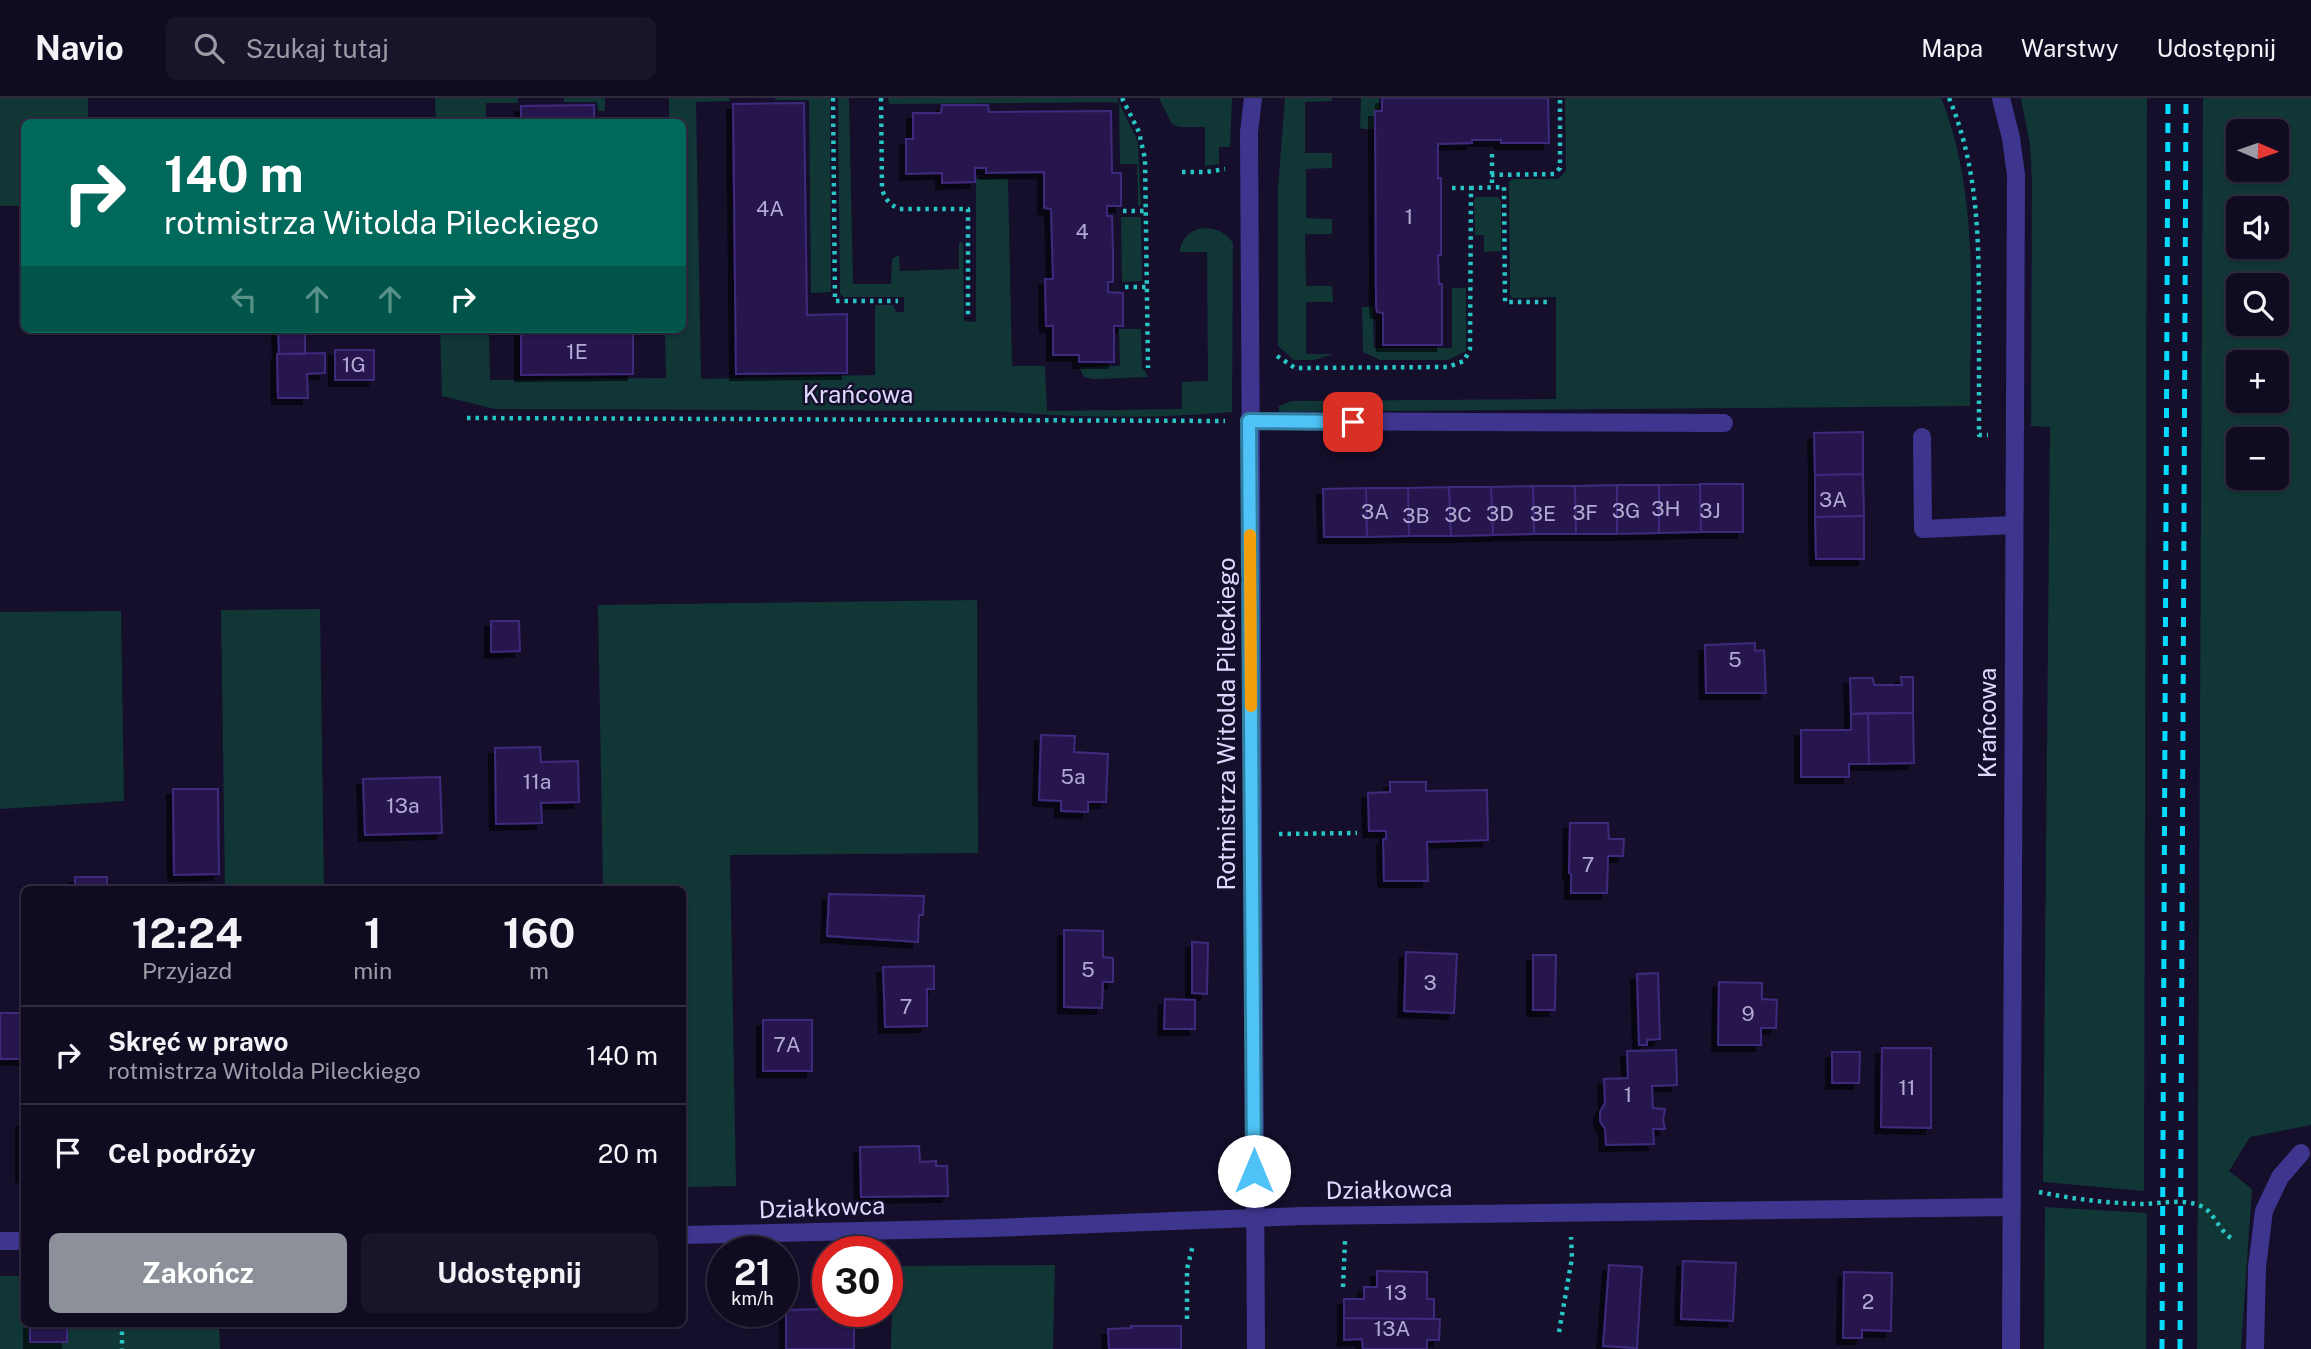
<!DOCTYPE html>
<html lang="pl">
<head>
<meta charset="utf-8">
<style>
	body { margin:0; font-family:"Public Sans",sans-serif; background:#19142a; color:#f1f3f6; height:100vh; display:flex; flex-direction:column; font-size:26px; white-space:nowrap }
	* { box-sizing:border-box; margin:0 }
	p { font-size:23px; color:#9c9ba5 }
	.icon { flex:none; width:38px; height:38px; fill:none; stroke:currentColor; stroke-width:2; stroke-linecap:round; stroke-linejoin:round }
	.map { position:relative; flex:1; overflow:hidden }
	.drawer { position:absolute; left:21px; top:788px; width:665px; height:441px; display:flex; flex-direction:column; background:#100b21; border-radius:10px; box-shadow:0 2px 5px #0004,0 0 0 2px #302b3f }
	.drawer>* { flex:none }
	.top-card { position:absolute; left:21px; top:21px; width:665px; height:214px; border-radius:10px; box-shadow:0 2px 5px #0004,0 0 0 2px #302b3f; background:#00695c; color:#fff; overflow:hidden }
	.needle { width:46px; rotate:92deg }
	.tools { position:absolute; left:2226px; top:21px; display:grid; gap:14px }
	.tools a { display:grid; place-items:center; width:63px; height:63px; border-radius:10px; background:#100b21; box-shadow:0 2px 5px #0004,0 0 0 2px #302b3f; font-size:35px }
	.speed { position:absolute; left:707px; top:1138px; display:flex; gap:14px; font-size:35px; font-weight:700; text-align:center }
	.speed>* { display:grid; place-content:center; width:91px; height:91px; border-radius:50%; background:#100b21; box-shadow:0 2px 5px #0004,0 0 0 2px #302b3f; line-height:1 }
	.speed small { font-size:18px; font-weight:400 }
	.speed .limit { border:10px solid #d22; background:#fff; color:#111 }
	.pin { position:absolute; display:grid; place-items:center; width:60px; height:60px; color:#fff; margin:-30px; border-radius:14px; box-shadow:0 4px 10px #0006 }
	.me { position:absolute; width:77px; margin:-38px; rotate:0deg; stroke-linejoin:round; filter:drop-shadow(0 0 5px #0008) }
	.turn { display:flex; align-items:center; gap:24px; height:147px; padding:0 28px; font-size:32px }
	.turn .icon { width:91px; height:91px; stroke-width:2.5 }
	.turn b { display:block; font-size:49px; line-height:60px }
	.lanes { display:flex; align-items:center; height:66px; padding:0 28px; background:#0003; justify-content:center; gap:35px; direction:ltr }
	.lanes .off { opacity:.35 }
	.eta { display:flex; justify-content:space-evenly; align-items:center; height:119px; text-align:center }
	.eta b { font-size:42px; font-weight:700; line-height:49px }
	.action { display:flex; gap:14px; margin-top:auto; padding:14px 28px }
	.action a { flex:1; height:80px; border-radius:10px; background:#8c9099; color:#fff; font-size:28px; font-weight:700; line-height:80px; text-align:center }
	.action a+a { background:#19142a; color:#f1f3f6 }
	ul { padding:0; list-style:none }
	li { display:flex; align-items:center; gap:21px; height:98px; padding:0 28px; border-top:2px solid #302b3f }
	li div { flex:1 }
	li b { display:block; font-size:26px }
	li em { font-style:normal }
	header { display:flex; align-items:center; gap:42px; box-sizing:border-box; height:98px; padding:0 35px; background:#100b21; border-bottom:2px solid #302b3f }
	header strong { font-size:33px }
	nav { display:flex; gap:38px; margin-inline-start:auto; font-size:24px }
	.search { width:490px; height:63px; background:#19142a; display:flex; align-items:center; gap:18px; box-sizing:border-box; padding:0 24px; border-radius:10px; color:#9c9ba5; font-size:26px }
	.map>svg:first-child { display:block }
	.green { fill:#113636; fill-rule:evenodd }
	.building { fill:#27194e; stroke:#3e2a7c; stroke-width:2; filter:url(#shadow) }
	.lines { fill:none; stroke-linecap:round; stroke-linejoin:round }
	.path { stroke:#27c6c4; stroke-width:4.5; stroke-dasharray:3.5 5; stroke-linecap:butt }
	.service { stroke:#3e368e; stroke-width:18 }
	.minor { stroke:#3e368e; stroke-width:18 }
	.rail { stroke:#05daff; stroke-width:5; stroke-dasharray:10 9; stroke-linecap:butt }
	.route-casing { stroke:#337fa1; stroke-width:18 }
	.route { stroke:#4fc3f7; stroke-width:12 }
	.slow { stroke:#f59e0b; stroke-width:12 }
	.labels { text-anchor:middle; stroke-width:5; stroke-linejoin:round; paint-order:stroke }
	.number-label { font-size:21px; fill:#b2a9d3 }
	.street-label { font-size:24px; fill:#e0d9ff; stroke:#150f2c }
</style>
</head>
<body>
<header>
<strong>Navio</strong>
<div class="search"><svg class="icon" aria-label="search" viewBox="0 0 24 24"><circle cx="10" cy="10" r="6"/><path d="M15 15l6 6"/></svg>Szukaj tutaj</div>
<nav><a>Mapa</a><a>Warstwy</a><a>Udostępnij</a></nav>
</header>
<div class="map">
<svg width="2311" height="1251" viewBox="0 0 2311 1251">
	<defs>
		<filter id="shadow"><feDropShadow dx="-6" dy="6" stdDeviation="0" flood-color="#0009"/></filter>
	</defs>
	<rect width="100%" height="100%" fill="#150f2c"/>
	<path class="green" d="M0 0H88V24H24V108H0Z
		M435 0H518V5H486V24H436Z
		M564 0H605V13H598L597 4H564Z
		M669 0H730V3L696 4 701 281 875 277V207H893L896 214H904V199H844L840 196 838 0H849L853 186H891L892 161 899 157 900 173 959 171V145L963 144 964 223 976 224V81L1008 80 1012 268H1045L1047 313 1182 311V284L1208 283 1207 154H1180C1183 125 1219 123 1233 145L1232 314C1154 321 1074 320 996 313L495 311 442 298 440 231H489L490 282 666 280 665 231H682V24H669Z
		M775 0H830L831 194 811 195 809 2H775Z
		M888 0H1117L1138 44 1141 107H1138L1137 66H1120L1119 4 889 6Z
		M1159 0H1232L1230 49H1219V66L1205 68V29H1180L1172 26Z
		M1285 0H1332V3L1305 4V55H1332V70L1306 71V120L1332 121V136H1305L1306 188H1332L1333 204H1306V256H1334L1314 262H1294L1278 248V90Z
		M1361 0H1379V31H1362L1360 28Z
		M1565 0H1941C1980 97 1970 205 1970 308L1279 314V308L1292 303 1556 301V199L1513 200 1510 197 1509 84 1513 81H1558L1566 73Z
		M2021 0H2147L2144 1093 2043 1084 2050 329 2031 328 2032 82 2030 47Z
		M2203 0H2311V1027L2250 1039 2229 1073 2252 1091 2241 1251H2197ZM2238 33H2277V72H2238ZM2238 110H2277V149H2238ZM2238 187H2277V226H2238ZM2238 264H2277V303H2238ZM2238 341H2277V380H2238Z
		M1476 99H1498L1501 103V153L1484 154V137H1475L1474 102Z
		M1121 119H1141L1142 183 1122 184Z
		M1452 190H1466V253L1448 262H1380L1363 254 1362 209H1373L1374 250H1452Z
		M1119 231H1141L1142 270 1149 279 1093 281 1084 279 1079 269 1120 268Z
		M977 502 978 755 730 757 736 1088 683 1089 682 791H603L598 507Z
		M320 511 324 791H225L221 512Z
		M121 513 124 703 0 711V514Z
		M2045 1109 2147 1115 2146 1251H2044Z
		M1055 1167 1053 1251H891L893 1168Z
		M0 1178H24V1225H219L220 1251H0Z"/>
	<path class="building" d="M1382 0H1548L1549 45H1501V42H1472V45L1438 46V80H1441V157H1438L1439 186H1442V247H1383V215L1377 214 1376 208 1375 13H1382Z
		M804 5 807 217 847 216V275L736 276 733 6Z
		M594 7V24H521V8Z
		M942 7H988L989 14 1111 13 1112 75H1121V108H1107V118H1112L1113 151V184H1108V194L1123 195V228H1114V264H1079V257H1053V228H1046L1045 181H1053L1051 111 1044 110V74L986 75V70H975V84L942 85V75L906 76V41H913V15H941Z
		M278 231H305V256H279Z
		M521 231H633V276L521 277Z
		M335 252H374V282H335Z
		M325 255V275L307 276 308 300H278L277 256Z
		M1863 334V376L1815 377 1814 335Z
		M1863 376 1864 418 1815 419V377Z
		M1700 386H1743V434H1701Z
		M1700 386 1701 434 1659 435V387Z
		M1617 387V436H1576L1575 388Z
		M1617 387H1659V435L1617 436Z
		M1533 388 1534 436 1493 437 1491 389Z
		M1533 388H1575L1576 436H1534Z
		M1449 389 1451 438H1409L1408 390Z
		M1449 389H1491L1493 437 1451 438Z
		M1366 390 1367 439H1324L1323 391Z
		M1366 390H1408L1409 438 1367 439Z
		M1864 418V461H1816L1815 419Z
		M491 523H519L520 553 491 554Z
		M1755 545V553L1764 552 1766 595H1706L1705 547Z
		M1901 579H1913V615L1851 616 1850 580H1873L1874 587H1902Z
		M1868 615 1869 666H1849V679H1801V632H1851V616Z
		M1868 615H1913L1914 665 1869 666Z
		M1041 637 1075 638 1074 654 1108 656 1106 704H1088V714L1061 713V703L1039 702Z
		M540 649 541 664 578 663 579 704 541 705 542 725 496 726 495 650Z
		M440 679 442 735 365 737 363 681Z
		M1390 684H1426V693L1487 692 1488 742 1427 744 1428 783H1384L1383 741H1386V733H1369L1368 695 1390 694Z
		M173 691H218L219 776 174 777Z
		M1570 725H1608L1609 741H1624L1623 758H1608L1607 795H1571V776L1569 775Z
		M75 779H107V791H75Z
		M829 796 924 798 923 817H919L918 844 827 838Z
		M1064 832 1103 833V859L1113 860V884H1103L1102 910 1064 909Z
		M1192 844 1208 845 1207 896 1192 895Z
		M1406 854 1457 856 1454 915 1404 913Z
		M1533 857H1556L1555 912H1533Z
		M934 868V891H927V928L885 929 883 869Z
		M1658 875 1660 941 1647 942V947H1639L1637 876Z
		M1719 884 1762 885V901L1777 902 1776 930H1761V947H1718Z
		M1165 901 1195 902V931H1164Z
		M0 915H24V961H0Z
		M763 922H812V973H763Z
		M1882 950H1931V1030L1881 1029Z
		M1676 952 1677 987 1652 988 1653 1010 1665 1011 1663 1022 1665 1031H1653L1654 1046 1606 1047 1605 1031 1600 1023V1014L1605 1005 1604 981 1628 980 1627 953Z
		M1832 954H1860L1859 985H1832Z
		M22 1023H24V1078H22Z
		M919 1048 920 1064 936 1063V1068H947L948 1098 861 1099 860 1049Z
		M1683 1163 1736 1165 1733 1223 1681 1221Z
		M1609 1167 1642 1169 1637 1250 1603 1248Z
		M1377 1173 1427 1174V1201H1434V1221L1344 1220V1201H1364V1189H1377Z
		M1844 1174 1892 1175 1891 1233 1862 1232V1240H1843Z
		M828 1211V1213H854V1251H786V1212Z
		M1344 1220 1440 1221 1439 1242H1427V1251H1363L1362 1241 1344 1242Z
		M30 1225H67V1244H30Z
		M1131 1228H1181V1251H1109L1108 1231 1132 1230Z"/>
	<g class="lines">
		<path class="path" d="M833 0 835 203H898
			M881 0 882 91C885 101 889 106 899 111H968V220
			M1122 0 1139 34 1145 61 1148 270
			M1949 0C1979 71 1979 147 1979 223 1979 261 1979 299 1979 337H1988
			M1492 56V89
			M1182 74H1206L1225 71
			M1491 77 1554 76 1560 70V0
			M1452 90H1471
			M1123 113H1146
			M1125 189H1147
			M1277 258 1295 270 1448 269 1464 263 1470 251 1471 90 1504 89 1505 204H1550
			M467 320 1225 323
			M1279 736 1357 735
			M2039 1094C2073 1101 2107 1105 2141 1106 2161 1106 2182 1100 2201 1108 2214 1113 2218 1133 2234 1142
			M1343 1189 1345 1143
			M1187 1221V1171L1193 1147
			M122 1225V1251
			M1559 1234 1572 1160 1571 1139"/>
		<path class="service" d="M1922 339 1923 431 2014 427
			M2255 1251 2257 1169 2264 1113 2280 1079 2301 1055"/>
		<path class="minor" d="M1253 0 1249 34 1256 1251
			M2001 0 2011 40 2016 77 2011 1251
			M1249 323 1724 325
			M682 1137 992 1130 1302 1118 2012 1109
			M0 1143H24"/>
		<path class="rail" d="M2162 1251 2168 0
			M2180 1251 2186 0"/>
	</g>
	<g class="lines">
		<defs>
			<path id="route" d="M1254 1073 1249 323 1353 324"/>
		</defs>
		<use href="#route" class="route-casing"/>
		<use href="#route" class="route"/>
		<path class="slow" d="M1250 437 1251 608"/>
	</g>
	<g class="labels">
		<g class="number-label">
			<text x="770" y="118">4A</text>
			<text x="1409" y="126">1</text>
			<text x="1082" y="141">4</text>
			<text x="577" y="261">1E</text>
			<text x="354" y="274">1G</text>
			<text x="1833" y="409">3A</text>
			<text x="1666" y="418">3H</text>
			<text x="1626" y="420">3G</text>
			<text x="1710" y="420">3J</text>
			<text x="1375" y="421">3A</text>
			<text x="1585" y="422">3F</text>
			<text x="1500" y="423">3D</text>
			<text x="1543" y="423">3E</text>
			<text x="1458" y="424">3C</text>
			<text x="1416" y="425">3B</text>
			<text x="1735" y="569">5</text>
			<text x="1073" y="686">5a</text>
			<text x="537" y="691">11a</text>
			<text x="403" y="715">13a</text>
			<text x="1588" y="774">7</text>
			<text x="1088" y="879">5</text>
			<text x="1430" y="892">3</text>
			<text x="906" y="916">7</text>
			<text x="1748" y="923">9</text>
			<text x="787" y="954">7A</text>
			<text x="1907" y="997">11</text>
			<text x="1628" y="1004">1</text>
			<text x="1396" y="1202">13</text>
			<text x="1868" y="1211">2</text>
			<text x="1392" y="1238">13A</text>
		</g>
		<g class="street-label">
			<text x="858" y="305">Krańcowa</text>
			<text transform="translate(1988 625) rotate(-90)" y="8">Krańcowa</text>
			<text transform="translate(1227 626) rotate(-90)" y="8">Rotmistrza Witolda Pileckiego</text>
			<text transform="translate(1389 1092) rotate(-1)" y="8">Działkowca</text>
			<text transform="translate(822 1110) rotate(-2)" y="8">Działkowca</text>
		</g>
	</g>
</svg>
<div class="tools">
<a><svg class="needle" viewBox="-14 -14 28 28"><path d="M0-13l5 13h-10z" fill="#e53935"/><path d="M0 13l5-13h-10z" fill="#9c9ba5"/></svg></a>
<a><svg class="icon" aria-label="sound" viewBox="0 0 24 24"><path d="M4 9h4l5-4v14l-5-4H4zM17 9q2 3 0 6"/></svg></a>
<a><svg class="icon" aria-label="search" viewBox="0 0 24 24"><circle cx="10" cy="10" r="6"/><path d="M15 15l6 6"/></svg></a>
<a>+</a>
<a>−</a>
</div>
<div class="speed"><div>21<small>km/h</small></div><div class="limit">30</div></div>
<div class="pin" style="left:1353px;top:324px;background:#d93025"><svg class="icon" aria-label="arrive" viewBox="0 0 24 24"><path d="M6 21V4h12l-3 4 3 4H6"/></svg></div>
<svg class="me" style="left:1254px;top:1073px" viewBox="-20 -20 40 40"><circle r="19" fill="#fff"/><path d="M0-13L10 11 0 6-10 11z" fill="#4fc3f7"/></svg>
<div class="top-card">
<div class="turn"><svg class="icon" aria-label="right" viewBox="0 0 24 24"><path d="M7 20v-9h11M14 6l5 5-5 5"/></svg><div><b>140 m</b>rotmistrza Witolda Pileckiego</div></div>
<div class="lanes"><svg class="icon off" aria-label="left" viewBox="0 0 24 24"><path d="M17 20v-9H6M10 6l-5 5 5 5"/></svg><svg class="icon off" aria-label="ahead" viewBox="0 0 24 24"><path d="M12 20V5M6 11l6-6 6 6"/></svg><svg class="icon off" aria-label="ahead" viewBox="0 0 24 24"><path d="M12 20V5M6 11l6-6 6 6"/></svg><svg class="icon" aria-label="right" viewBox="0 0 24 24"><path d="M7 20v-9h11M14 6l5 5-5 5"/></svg></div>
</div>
<section class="drawer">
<div class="eta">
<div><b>12:24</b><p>Przyjazd</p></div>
<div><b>1</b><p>min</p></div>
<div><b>160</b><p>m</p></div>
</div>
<ul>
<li><svg class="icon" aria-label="right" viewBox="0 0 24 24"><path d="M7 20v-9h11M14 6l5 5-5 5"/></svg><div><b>Skręć w prawo</b><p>rotmistrza Witolda Pileckiego</p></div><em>140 m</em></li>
<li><svg class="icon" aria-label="arrive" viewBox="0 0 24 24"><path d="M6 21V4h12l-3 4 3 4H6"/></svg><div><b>Cel podróży</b></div><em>20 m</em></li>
</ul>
<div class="action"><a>Zakończ</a><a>Udostępnij</a></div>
</section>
</div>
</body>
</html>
